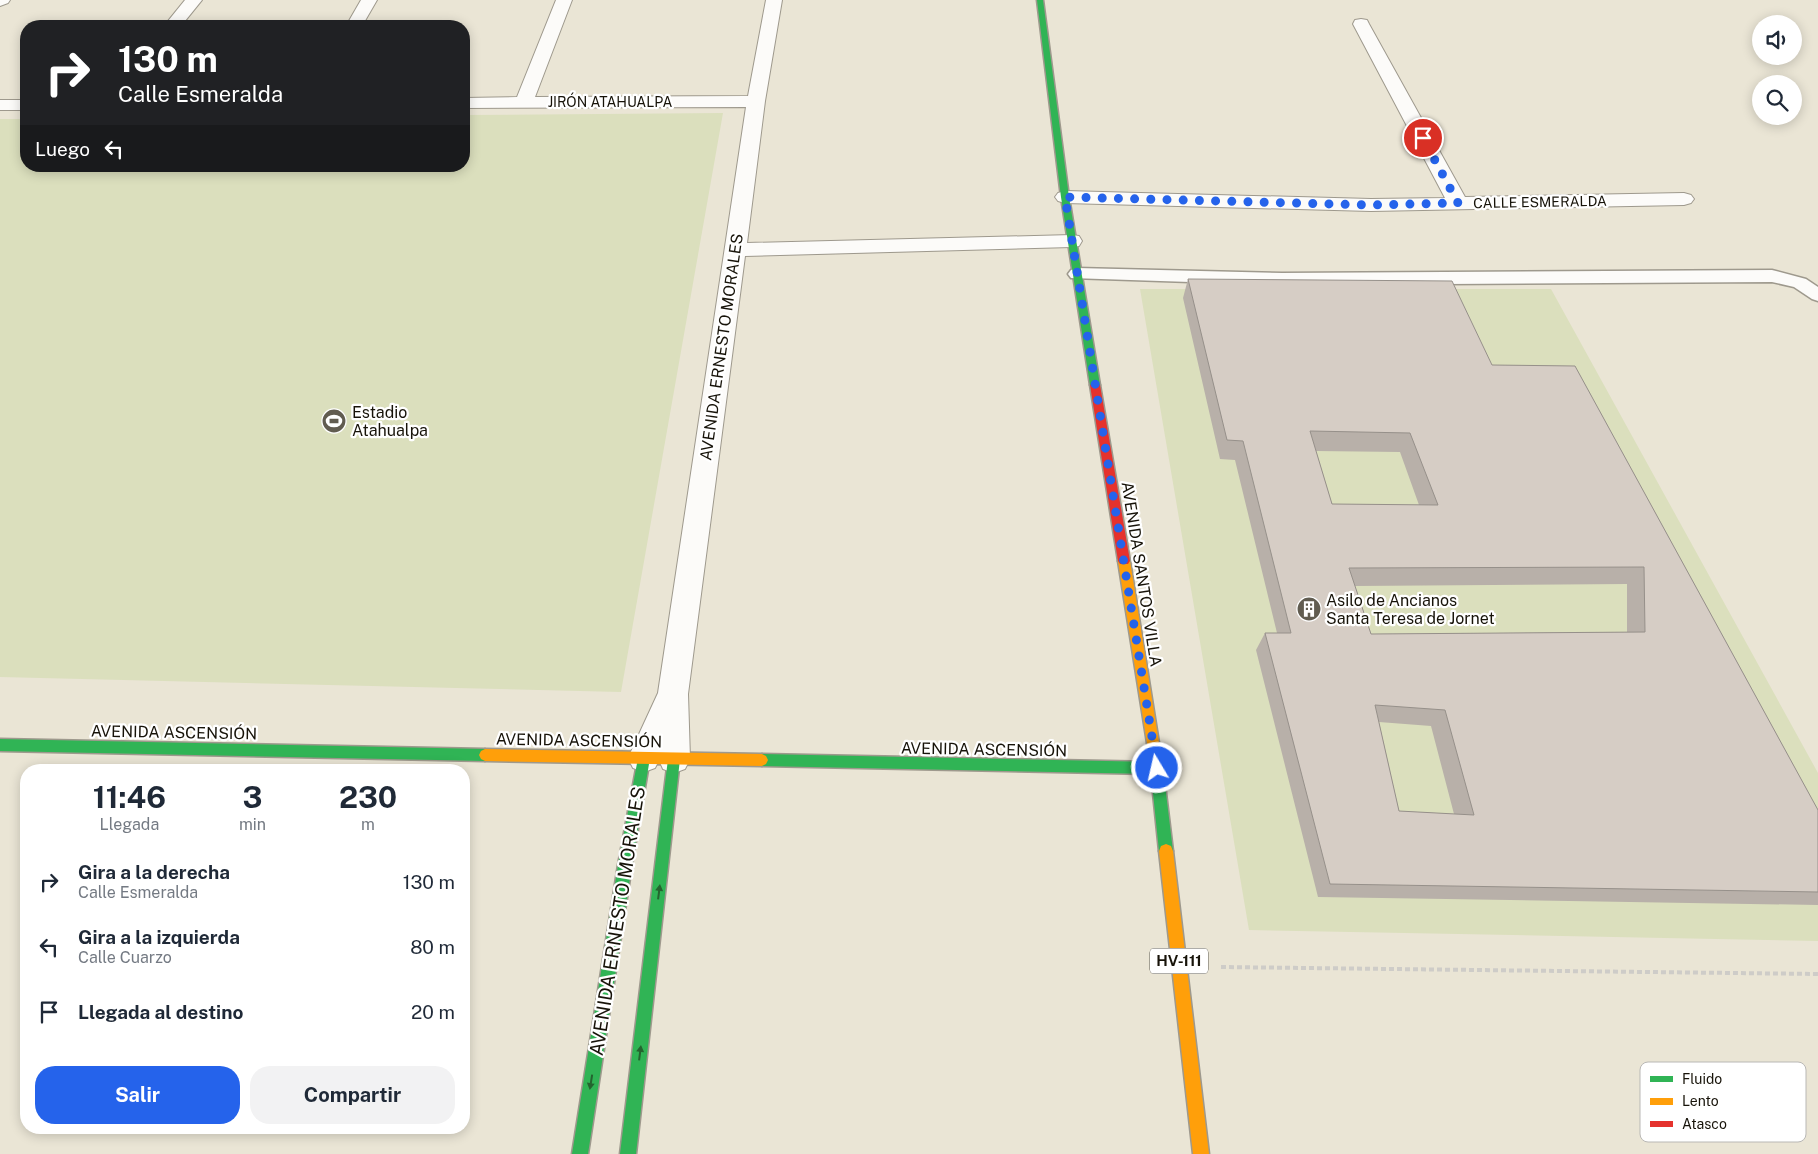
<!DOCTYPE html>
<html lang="es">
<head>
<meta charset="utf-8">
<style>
	body { margin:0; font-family:"Public Sans",sans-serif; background:#f2f2f3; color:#1f2937; height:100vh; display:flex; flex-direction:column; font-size:19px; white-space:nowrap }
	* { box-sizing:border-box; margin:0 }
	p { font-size:16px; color:#747a83 }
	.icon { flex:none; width:28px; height:28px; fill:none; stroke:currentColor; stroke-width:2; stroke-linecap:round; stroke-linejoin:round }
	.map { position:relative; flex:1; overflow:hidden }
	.side { position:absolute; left:20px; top:764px; width:450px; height:370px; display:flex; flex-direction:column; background:#fff; border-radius:20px; box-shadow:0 2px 12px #0003 }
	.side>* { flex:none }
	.top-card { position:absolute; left:20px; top:20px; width:450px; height:152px; border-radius:20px; box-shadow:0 2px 12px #0003; background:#202124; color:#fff; overflow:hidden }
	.buttons { position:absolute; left:1752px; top:15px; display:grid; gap:10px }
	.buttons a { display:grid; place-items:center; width:50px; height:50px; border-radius:50%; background:#fff; box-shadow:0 2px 12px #0003; font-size:25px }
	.pin { position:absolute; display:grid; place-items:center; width:42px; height:42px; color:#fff; margin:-21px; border:2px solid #fff; border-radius:50%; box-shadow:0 1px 5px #0007 }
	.me { position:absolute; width:55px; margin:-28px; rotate:351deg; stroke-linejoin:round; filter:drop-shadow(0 0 4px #0008) }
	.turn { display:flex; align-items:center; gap:18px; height:105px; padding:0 15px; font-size:22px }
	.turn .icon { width:65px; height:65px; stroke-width:2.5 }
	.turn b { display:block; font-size:35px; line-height:42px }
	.then { display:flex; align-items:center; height:48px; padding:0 15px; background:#0003; gap:10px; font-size:19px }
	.eta { display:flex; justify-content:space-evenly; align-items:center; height:85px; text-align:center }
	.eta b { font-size:30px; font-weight:700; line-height:35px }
	.primary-button { display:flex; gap:10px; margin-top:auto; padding:10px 15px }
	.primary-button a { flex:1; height:58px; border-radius:20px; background:#2563eb; color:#fff; font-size:20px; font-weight:700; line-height:58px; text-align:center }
	.primary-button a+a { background:#f2f2f3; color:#1f2937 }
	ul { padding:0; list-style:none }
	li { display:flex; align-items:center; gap:15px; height:65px; padding:0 15px }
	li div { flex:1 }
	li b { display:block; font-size:19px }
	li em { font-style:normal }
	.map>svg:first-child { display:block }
	.green { fill:#dbdfbd }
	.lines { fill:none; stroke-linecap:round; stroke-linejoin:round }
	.lane-casing { stroke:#9e998d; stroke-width:3 }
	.street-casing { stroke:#9e998d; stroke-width:2 }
	.fast-casing { stroke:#9e998d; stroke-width:3 }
	.slow-casing { stroke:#9e998d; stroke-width:3 }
	.jam-casing { stroke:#9e998d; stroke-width:3 }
	.path { stroke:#ceccc8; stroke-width:4; stroke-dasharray:5 3; stroke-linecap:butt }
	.lane { fill:#fcfbf9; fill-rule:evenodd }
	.street { fill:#fcfbf9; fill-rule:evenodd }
	.fast { fill:#30b455; fill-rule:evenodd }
	.slow { fill:#ff9f0a; fill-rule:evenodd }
	.jam { fill:#e5322d; fill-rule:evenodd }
	.wall { fill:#b8b0a9; fill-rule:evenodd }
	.building { fill:#d6cdc5; stroke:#96908a; fill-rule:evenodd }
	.oneway { fill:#24642f }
	.route { stroke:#2563eb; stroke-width:9; stroke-dasharray:0 16.2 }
	.labels { text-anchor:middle; stroke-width:4.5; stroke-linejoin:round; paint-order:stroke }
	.far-street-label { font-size:14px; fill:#171309; stroke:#fff }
	.shield { fill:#fff; stroke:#5d5a53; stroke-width:1 }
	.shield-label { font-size:15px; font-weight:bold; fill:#171309 }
	.street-label { font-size:16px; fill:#171309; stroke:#fff }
	.poi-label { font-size:16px; fill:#171309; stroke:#fff; text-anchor:start }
	.near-street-label { font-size:19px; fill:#171309; stroke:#fff }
	.key { fill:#fff; stroke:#b9b8b5; stroke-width:1 }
	.key-label { font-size:14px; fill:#171309 }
</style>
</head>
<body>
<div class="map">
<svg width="1818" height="1154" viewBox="0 0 1818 1154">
	<rect width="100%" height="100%" fill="#eae5d5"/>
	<path class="green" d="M723 113 621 692 0 677V119H26V166H464V115Z
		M1140 289H1551L1818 773V941L1249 930Z"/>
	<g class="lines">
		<defs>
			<path id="lane" d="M1077 268 1282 273 1772 270 1806 279 1818 287V301L1812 299 1794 287 1772 282 1282 285 1071 278 1068 274 1071 270Z"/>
			<path id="street" d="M0 0H10L8 3 0 6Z
				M185 0H202L181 26H164Z
				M361 0H377L362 26H346Z
				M556 0H572L535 97 748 96 766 0H782L765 101 747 243 1072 235 1079 236 1082 241 1079 246 1072 247 745 256 688 694 690 759 685 769 674 773 663 769 659 760 655 768 644 772 633 768 628 758 658 693 746 107 464 108V98L517 97Z
				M1361 19 1367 20 1369 24 1465 197 1684 193 1691 195 1694 199 1691 203 1684 205 1371 211 1065 203 1058 201 1055 197 1058 193 1065 191 1371 199 1445 198 1353 24 1355 20Z
				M0 100H26V110H0Z"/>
			<path id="fast" d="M1037 0H1043L1069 197 1100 385 1095 388 1090 385 1061 197Z
				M0 739 485 749 489 751 491 755 489 759 485 761 0 751Z
				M644 752 648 754 650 758 632 865 588 1154H572L618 865 638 758 640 754Z
				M674 753 678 755 680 759 636 1154H620L668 759 670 755Z
				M762 754 1157 762 1162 764 1163 768 1173 851 1171 856 1166 858 1161 856 1159 851 1151 774 762 766 758 764 756 760 758 756Z"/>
			<path id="slow" d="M1124 557 1128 558 1130 561 1163 768 1162 772 1157 774 1152 772 1151 768 1118 561 1120 558Z
				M485 749 762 754 766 756 768 760 766 764 762 766 485 761 481 759 479 755 481 751Z
				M1166 844 1171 846 1173 851 1209 1154H1193L1159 851 1161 846Z"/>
			<path id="jam" d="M1095 382 1100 385 1130 561 1128 564H1120L1118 561 1090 385Z"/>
		</defs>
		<use href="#lane" class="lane-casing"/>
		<use href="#street" class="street-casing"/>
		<use href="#fast" class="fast-casing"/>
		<use href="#slow" class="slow-casing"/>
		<use href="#jam" class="jam-casing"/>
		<path class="path" d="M1221 967 1818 974"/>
		<use href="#lane" class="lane"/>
		<use href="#street" class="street"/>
		<use href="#fast" class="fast"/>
		<use href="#slow" class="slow"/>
		<use href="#jam" class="jam"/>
	</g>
	<path class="wall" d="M1188 279 1492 365 1575 366 1818 810V905L1318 897 1256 650 1265 633H1277L1235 460 1220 459 1183 298ZM1316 451 1400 452 1419 505 1332 504ZM1627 584V632L1371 634 1355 586ZM1379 722 1431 726 1454 814 1399 811Z"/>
	<path class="building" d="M1188 279 1452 281 1492 365 1575 366 1818 810V892L1330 884 1265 633H1291L1243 441 1227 440ZM1310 431 1410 433 1438 505 1332 504ZM1644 567 1645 632 1371 634 1349 568ZM1375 705 1445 710 1474 815 1399 811Z"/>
	<defs><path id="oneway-solid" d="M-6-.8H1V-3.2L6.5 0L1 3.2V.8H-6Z" transform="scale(1.25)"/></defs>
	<g class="oneway">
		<use href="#oneway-solid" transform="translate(659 892) rotate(-83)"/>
		<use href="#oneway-solid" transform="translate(640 1053) rotate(-83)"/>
		<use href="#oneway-solid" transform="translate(591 1082) rotate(99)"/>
	</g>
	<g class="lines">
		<path class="route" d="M1157 768 1065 197 1371 205 1458 203 1423 138"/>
	</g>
	<defs>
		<symbol id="stadium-disc" viewBox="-11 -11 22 22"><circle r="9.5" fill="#615c50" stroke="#fff"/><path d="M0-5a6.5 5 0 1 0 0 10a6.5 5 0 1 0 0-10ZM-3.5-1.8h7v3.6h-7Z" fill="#fff"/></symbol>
		<symbol id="building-disc" viewBox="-11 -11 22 22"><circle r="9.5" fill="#615c50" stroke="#fff"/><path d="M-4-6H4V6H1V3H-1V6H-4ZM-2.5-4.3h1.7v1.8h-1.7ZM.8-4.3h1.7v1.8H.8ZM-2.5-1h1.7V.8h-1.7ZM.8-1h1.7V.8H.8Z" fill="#fff"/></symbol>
	</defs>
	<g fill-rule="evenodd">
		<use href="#stadium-disc" x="320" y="407" width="28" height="28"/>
		<use href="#building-disc" x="1295" y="595" width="28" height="28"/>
	</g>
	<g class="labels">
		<g class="far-street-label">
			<text x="610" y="107">JIRÓN ATAHUALPA</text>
			<text transform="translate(1540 202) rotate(-1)" y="5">CALLE ESMERALDA</text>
		</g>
		<rect class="shield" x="1150" y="948.5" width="58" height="25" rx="4"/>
		<g class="shield-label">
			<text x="1179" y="966">HV-111</text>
		</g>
		<g class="street-label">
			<text transform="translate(721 347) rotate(-82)" y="6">AVENIDA ERNESTO MORALES</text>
			<text transform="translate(1142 574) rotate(81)" y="6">AVENIDA SANTOS VILLA</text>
			<text transform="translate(174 732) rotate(1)" y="6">AVENIDA ASCENSIÓN</text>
			<text transform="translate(579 740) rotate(1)" y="6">AVENIDA ASCENSIÓN</text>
			<text transform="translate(984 749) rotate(1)" y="6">AVENIDA ASCENSIÓN</text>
		</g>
		<g class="poi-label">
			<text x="352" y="418">Estadio<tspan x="352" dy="18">Atahualpa</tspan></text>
			<text x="1326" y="606">Asilo de Ancianos<tspan x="1326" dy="18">Santa Teresa de Jornet</tspan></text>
		</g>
		<g class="near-street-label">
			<text transform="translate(617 921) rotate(-81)" y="7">AVENIDA ERNESTO MORALES</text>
		</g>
	</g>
	<rect x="1640" y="1062" width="166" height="80" rx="8" class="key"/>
	<rect x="1650" y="1076" width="23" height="6" fill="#30b455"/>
	<rect x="1650" y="1098" width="23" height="7" fill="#ff9f0a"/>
	<rect x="1650" y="1121" width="23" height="6" fill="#e5322d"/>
	<g class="key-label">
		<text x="1682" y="1084">Fluido</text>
		<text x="1682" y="1106">Lento</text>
		<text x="1682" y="1129">Atasco</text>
	</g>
</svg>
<div class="buttons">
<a><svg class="icon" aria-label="sound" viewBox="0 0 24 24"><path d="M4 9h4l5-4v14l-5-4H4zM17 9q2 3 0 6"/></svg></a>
<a><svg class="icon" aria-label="search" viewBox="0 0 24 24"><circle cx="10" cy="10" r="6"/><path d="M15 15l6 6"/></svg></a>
</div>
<div class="pin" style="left:1423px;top:138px;background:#d93025"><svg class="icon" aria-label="arrive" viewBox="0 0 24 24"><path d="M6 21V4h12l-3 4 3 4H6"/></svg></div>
<svg class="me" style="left:1157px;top:768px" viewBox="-20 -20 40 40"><circle r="17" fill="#2563eb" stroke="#fff" stroke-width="3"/><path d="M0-11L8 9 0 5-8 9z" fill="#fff"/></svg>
<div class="top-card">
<div class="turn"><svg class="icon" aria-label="right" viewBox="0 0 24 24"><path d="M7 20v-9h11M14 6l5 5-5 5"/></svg><div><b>130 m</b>Calle Esmeralda</div></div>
<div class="then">Luego<svg class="icon" aria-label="left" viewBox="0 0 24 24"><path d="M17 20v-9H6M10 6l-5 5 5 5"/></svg></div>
</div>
<section class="side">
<div class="eta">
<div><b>11:46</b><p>Llegada</p></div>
<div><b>3</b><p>min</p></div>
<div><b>230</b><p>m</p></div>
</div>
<ul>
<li><svg class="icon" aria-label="right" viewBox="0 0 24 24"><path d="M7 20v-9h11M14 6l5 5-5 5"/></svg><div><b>Gira a la derecha</b><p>Calle Esmeralda</p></div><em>130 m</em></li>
<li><svg class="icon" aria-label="left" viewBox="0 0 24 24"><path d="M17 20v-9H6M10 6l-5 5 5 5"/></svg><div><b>Gira a la izquierda</b><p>Calle Cuarzo</p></div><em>80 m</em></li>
<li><svg class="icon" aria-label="arrive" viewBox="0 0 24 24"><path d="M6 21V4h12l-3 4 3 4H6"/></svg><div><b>Llegada al destino</b></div><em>20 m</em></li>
</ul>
<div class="primary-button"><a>Salir</a><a>Compartir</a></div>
</section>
</div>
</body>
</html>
